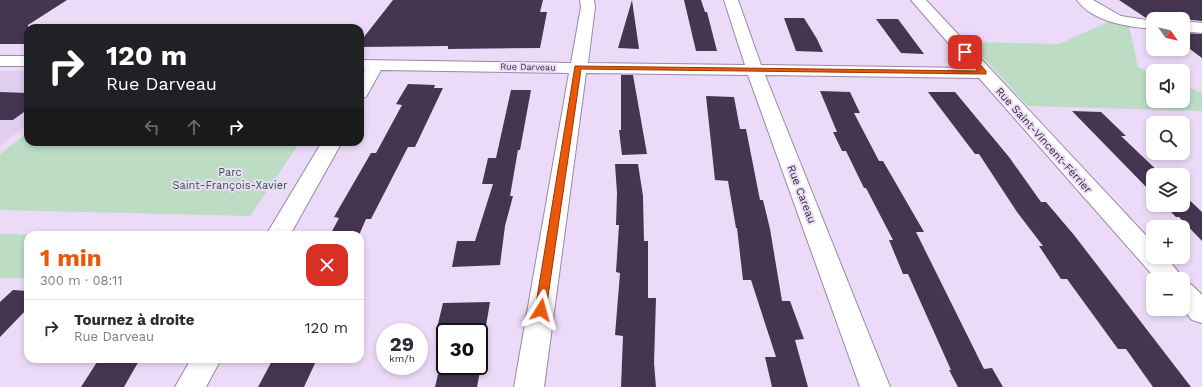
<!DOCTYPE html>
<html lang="fr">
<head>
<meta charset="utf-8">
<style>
	body { margin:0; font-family:"Work Sans",sans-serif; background:#f7f7f7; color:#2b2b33; height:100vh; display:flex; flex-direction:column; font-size:15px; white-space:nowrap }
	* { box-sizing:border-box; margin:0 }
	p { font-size:13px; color:#7c7c81 }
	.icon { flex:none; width:22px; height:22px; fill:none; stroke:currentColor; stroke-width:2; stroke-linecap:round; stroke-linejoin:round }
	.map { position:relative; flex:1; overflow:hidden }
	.details { position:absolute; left:24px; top:231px; width:340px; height:132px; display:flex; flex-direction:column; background:#fff; border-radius:12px; box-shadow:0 2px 6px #0003 }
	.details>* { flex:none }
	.top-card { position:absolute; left:24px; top:24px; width:340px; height:122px; border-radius:12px; box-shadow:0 2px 6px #0003; background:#202124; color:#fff; overflow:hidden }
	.needle { width:26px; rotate:124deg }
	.tools { position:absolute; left:1146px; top:12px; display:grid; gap:8px }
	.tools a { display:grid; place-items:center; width:44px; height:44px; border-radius:8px; background:#fff; box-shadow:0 2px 6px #0003; font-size:20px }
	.speed { position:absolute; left:376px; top:323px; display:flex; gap:8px; font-size:20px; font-weight:700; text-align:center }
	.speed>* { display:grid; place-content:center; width:52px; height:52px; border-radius:50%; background:#fff; box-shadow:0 2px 6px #0003; line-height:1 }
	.speed small { font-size:10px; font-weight:400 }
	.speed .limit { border:2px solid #111; border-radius:6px; background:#fff; color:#111 }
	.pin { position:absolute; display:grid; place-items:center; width:34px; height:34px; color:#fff; margin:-17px; border-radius:8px; box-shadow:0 2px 6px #0006 }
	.me { position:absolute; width:44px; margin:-22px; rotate:8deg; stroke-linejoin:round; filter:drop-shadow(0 0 3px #0008) }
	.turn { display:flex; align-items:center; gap:14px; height:84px; padding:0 16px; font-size:18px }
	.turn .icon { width:52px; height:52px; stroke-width:2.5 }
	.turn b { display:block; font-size:28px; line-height:34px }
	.lanes { display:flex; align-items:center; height:38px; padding:0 16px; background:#0003; justify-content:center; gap:20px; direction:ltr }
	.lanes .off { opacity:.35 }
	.round { display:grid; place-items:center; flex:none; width:42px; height:42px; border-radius:12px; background:#f7f7f7 }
	.head { display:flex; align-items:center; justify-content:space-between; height:68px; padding:0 16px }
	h1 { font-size:24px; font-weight:700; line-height:30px; color:#ea580c }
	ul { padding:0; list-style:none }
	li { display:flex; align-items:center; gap:12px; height:56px; padding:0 16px; border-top:1px solid #e1e1e2 }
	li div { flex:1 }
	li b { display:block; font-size:15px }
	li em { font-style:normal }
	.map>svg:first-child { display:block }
	.built { fill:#e1cdf0 }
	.green { fill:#bcdcc4 }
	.building { fill:#453550 }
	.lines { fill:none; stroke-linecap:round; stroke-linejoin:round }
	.minor-casing { stroke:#9889a3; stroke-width:2 }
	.minor { fill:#fff; fill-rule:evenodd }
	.route { fill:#ea580c; stroke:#983908 }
	.labels { text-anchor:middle; stroke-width:4; stroke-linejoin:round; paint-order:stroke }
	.far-street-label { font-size:9px; fill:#352e39; stroke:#ecdbf8 }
	.street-label { font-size:11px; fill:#352e39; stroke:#ecdbf8 }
	.park-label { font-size:11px; fill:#2b603e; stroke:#ecdbf8 }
</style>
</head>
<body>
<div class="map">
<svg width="1202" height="387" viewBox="0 0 1202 387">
	<rect width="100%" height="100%" fill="#ecdbf8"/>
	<path class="built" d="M0 71H28V124L0 146Z"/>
	<path class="green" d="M1108 22 1129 26 1138 67 1153 73V101H1183V85L1202 93V111L1028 106 969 42 1059 44Z
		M28 132V142H300L250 216 0 210V154Z
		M0 234 55 235H56H28V278H0Z"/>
	<path class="building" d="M0 0H67L28 25V44H0Z
		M393 0H543L540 12H547L540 48 448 49V46L360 47V42Z
		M632 0 639 49 618 48Z
		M684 0H701L705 12H707L717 51H696Z
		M1119 0H1202V21L1183 19 1146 18Z
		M784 18H804L817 39 823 52 796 51Z
		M876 19H898L924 54 901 53Z
		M1183 33 1202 34V58L1183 44Z
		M621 75H633L647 154 622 155 619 130H621Z
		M408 84 435 85 434 88H443L415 147H408L371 219H366L359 235H330L339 218 334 217 371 153H376L402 105 396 104Z
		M511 90H531L520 150H518L510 196H513L505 226 500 265 452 267 457 241H475L493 184H482L488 158H496Z
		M820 91 850 92 860 113H854L879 161H883L924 232H916L984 369 992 368 1003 387H958L949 370H951L908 274H903L889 240H893L866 188H864L846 151H842L833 132H837Z
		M0 92 28 93V109L13 120H0Z
		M928 92H955L1009 157 1041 202H1046L1074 235 1191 387H1153L1126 349H1118L1067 279H1061L1039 246H1043L1017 212 979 154H975Z
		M706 96 734 97 740 129H746L760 200H763L770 229 782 301H790L804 339 795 340 808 387H772L765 357H776L751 280H743L737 228H736L728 181 715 180Z
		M1072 111 1101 112 1126 136H1121L1162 175H1153V194Z
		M615 164H638L643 196 644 241H648V298H656L654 363 656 387H621L623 336 615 335 620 273 616 272 619 225H616L617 193Z
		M1183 194 1202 212V241L1179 217H1176L1164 205H1183Z
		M13 290 28 291V308L0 337V302Z
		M490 302 485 332H436L443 303Z
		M99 359H140L124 387H81Z
		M273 359H317L304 387H258Z
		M440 366H481L477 387H435Z"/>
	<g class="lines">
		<defs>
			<path id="minor" d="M580 0H594L595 7 588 63 745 65 724 0H738L761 65 970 68 911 0H926L1153 243V257H1166L1184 279H1156L979 78 765 75 890 387H860L748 75 586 73 544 387H514L569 73 381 70 366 97 360 98V78L365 70H360V60L571 63 581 7Z
				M1077 0H1093L1121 16 1153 21V29C1129 27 1092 22 1077 0Z
				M1183 21 1202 23V33L1183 31Z
				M0 56H28V66H0Z
				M322 142H342L290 235H266Z
				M1183 282 1192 285 1202 295V323L1192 320 1183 309Z
				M191 359H221L206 387H175Z"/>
		</defs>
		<use href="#minor" class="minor-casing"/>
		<use href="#minor" class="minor"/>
	</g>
	<path class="route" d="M963 50H967L986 71V74L581 69 546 310 545 313H537L535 310 575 66 978 71 963 53Z"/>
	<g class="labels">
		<g class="far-street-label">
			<text transform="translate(528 67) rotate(1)" y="3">Rue Darveau</text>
		</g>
		<g class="street-label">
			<text transform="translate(1044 140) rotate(48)" y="4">Rue Saint-Vincent-Férrier</text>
			<text transform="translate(802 194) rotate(69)" y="4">Rue Careau</text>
		</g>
		<g class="park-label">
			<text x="230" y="176">Parc<tspan x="230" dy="13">Saint-François-Xavier</tspan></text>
		</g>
	</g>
</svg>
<div class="tools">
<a><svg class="needle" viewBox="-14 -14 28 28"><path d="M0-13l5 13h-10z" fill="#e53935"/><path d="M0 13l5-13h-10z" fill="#7c7c81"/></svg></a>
<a><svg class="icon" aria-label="sound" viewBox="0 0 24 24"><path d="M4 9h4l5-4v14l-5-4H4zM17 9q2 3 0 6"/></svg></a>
<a><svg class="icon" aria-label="search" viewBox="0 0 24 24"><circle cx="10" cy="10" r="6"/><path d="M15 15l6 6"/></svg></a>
<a><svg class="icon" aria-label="layers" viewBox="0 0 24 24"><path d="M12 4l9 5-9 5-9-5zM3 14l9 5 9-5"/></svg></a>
<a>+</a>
<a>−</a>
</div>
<div class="speed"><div>29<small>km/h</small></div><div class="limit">30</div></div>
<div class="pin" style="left:965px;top:52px;background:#d93025"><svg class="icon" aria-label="arrive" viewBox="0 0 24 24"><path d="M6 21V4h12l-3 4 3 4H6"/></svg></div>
<svg class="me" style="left:541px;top:310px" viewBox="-20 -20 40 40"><path d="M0-17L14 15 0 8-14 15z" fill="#ea580c" stroke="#fff" stroke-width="4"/></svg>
<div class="top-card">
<div class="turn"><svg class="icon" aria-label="right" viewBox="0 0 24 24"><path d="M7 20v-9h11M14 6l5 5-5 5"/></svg><div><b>120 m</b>Rue Darveau</div></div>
<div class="lanes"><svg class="icon off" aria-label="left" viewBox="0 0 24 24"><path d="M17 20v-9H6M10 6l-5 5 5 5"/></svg><svg class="icon off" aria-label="ahead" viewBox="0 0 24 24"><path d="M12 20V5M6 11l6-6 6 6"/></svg><svg class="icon" aria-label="right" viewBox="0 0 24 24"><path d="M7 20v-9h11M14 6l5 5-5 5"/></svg></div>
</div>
<section class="details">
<div class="head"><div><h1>1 min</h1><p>300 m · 08:11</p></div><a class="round" style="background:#d93025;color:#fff"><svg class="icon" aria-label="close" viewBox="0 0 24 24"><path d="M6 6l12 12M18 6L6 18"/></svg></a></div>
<ul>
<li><svg class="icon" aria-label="right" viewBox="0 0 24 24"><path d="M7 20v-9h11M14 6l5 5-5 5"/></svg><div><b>Tournez à droite</b><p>Rue Darveau</p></div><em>120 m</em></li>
</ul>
</section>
</div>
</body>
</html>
